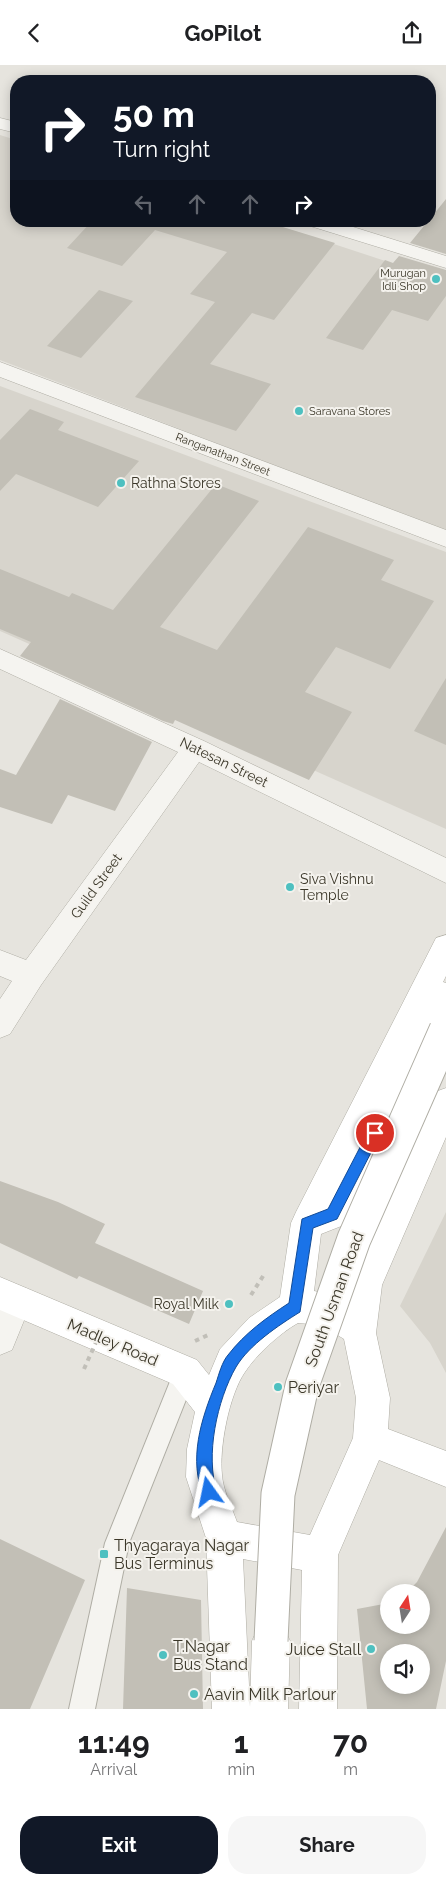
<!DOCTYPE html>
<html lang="en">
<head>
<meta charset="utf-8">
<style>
	body { margin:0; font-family:Raleway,sans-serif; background:#f6f6f6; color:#202124; height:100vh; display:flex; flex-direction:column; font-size:19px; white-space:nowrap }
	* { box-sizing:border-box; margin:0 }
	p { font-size:16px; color:#757577 }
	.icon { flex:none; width:28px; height:28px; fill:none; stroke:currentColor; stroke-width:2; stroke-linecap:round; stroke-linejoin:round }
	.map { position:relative; height:1644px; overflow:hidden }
	.panel { display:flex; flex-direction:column; background:#fff; flex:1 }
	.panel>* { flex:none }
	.top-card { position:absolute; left:10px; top:10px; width:426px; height:152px; border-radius:20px; box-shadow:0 2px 12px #0003; background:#111827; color:#fff; overflow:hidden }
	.needle { width:32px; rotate:12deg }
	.controls { position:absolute; left:380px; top:1519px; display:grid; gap:10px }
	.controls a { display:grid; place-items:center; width:50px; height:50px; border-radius:50%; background:#fff; box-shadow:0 2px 12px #0003; font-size:25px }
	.pin { position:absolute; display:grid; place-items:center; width:42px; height:42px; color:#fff; margin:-21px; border:2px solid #fff; border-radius:50%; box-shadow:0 1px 5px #0007 }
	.me { position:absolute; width:55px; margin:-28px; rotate:348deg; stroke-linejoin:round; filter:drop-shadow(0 0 4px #0008) }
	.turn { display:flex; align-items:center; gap:18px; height:105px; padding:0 20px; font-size:22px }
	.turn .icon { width:65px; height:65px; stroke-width:2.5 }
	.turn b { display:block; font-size:35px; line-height:42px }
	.lanes { display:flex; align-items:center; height:48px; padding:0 20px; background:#0003; justify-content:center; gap:25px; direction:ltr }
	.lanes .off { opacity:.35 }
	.eta { display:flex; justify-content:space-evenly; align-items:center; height:85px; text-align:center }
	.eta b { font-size:30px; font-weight:700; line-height:35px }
	.action { display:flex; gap:10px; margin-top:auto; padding:10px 20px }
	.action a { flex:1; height:58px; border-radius:20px; background:#111827; color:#fff; font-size:20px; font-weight:700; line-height:58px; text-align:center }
	.action a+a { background:#f6f6f6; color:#202124 }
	header { display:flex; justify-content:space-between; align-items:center; height:65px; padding:0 20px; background:#fff; font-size:22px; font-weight:700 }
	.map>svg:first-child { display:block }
	.built { fill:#d7d4cc }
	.building { fill:#c2bfb6; fill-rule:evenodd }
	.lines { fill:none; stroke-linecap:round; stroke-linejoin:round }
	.lane-casing { stroke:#afada4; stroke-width:2 }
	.street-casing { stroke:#afada4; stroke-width:1 }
	.secondary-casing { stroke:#afada4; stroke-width:1 }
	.path { stroke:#c1bfb8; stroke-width:4; stroke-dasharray:4.5 4.5; stroke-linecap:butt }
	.lane { fill:#f5f4f0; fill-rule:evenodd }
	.street { fill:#f5f4f0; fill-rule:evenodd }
	.secondary { fill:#fff; fill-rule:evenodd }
	.secondary-bridge-casing { stroke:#afada4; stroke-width:35; stroke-linecap:butt }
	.path-bridge { stroke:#c1bfb8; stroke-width:4; stroke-dasharray:4.5 4.5; stroke-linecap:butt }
	.secondary-bridge { stroke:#fff; stroke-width:33 }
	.route { fill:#1a73e8; stroke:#114b97 }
	.poi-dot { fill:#4ec0c0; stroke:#f4f2ed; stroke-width:2 }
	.labels { text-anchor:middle; stroke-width:4; stroke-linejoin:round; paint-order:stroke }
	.far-poi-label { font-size:11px; fill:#3b3729; stroke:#f4f2ed; text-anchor:end }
	.far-street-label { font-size:11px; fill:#3b3729; stroke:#f4f2ed }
	.poi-label { font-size:14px; fill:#3b3729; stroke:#f4f2ed; text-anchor:start }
	.street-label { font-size:14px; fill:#3b3729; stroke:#f4f2ed }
	.near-street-label { font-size:16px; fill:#3b3729; stroke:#f4f2ed }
	.near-poi-label { font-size:16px; fill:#3b3729; stroke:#f4f2ed; text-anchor:start }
</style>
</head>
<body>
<header><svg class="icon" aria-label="back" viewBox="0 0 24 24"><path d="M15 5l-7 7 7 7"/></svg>GoPilot<svg class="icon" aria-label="share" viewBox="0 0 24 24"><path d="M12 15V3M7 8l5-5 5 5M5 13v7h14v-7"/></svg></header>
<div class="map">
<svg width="446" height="1644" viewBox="0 0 446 1644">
	<rect width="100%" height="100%" fill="#e6e4de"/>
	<path class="built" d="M0 70 16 75V156H264L446 216V466L0 295Z
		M0 321 446 487V764L0 566Z
		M446 1147V1308L430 1278 400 1241Z"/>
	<path class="building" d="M446 134V189L410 178 428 156H430V154Z
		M92 156H263L335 178 274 255 252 248 210 299 271 319 236 366 135 332 215 237 190 229 227 187 155 165 122 201 67 183Z
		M399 191 446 205V231L428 256 392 245 363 285 326 273 385 195 393 198Z
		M99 225 133 236 81 293 47 281Z
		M30 344 64 357 58 365 139 396 98 442 16 409 0 426V375Z
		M216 419 259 436 160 562 217 585 308 462 394 495 381 515 434 536 390 604 336 582 305 627 352 647 309 715 175 655 173 659 163 656 20 591 31 577 0 564V504L69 532 72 528 113 545Z
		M446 613V680L414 666Z
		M60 634 152 677 115 746 68 730 52 759 0 742V704L16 710Z
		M0 1116 58 1137 105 1159 95 1178 203 1226 189 1259 79 1211 77 1214 0 1178Z
		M446 1462V1596L436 1644H367L357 1544 389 1538V1560H421V1528H406L417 1517ZM389 1588H421V1620H389Z
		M0 1474 85 1515 30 1644H0Z
		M127 1523 201 1535 203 1644H123Z"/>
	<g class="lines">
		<defs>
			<path id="lane" d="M185 1295 193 1299 197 1307 129 1478 95 1644H69L105 1478 177 1299Z"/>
			<path id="street" d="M0 53 16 57V68L0 64Z
				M305 156H334L446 191V203L307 160Z
				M0 297 446 465V482L0 312Z
				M0 584 204 676 446 793V818L199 697 41 920 10 969 0 973V934L12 916 0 911V885L26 895 178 687 0 604Z
				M16 1220 28 1224 32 1236 12 1285 0 1290V1234L4 1224Z"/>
			<path id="secondary" d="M446 870V911L443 917 446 918V953L418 1016 344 1160 321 1169 314 1226 329 1229 347 1239 350 1219 354 1207 435 1027 446 1023V1072L382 1220 376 1268 390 1333 388 1364 446 1386V1422L379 1395 338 1490 337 1644H299L302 1505 243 1494 250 1642 252 1576 258 1563 271 1557 284 1563 290 1576 288 1644H212L206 1473 186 1412 187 1384 195 1347 173 1319 0 1245V1212L197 1295 209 1310 220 1284 249 1253 280 1232 291 1158 296 1147 436 873ZM298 1258 321 1260 344 1274 356 1333 353 1373 310 1470 237 1457C232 1443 223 1425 222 1410 219 1383 229 1330 245 1307 256 1290 280 1268 298 1258Z"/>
		</defs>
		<use href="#lane" class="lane-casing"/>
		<use href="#street" class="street-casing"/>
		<use href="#secondary" class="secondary-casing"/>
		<path class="path" d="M251 1230 265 1208
			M195 1276 208 1270"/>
		<use href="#lane" class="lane"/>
		<use href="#street" class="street"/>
		<use href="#secondary" class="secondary"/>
		<defs>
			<path id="secondary-bridge" d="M271 1576 278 1429 302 1321 354 1174 446 965"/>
		</defs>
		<use href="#secondary-bridge" class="secondary-bridge-casing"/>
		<path class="path-bridge" d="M84 1304 102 1264"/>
		<use href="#secondary-bridge" class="secondary-bridge"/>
	</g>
	<path class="route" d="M375 1062 379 1063 381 1068 337 1154 313 1163 300 1247C279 1260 249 1280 236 1302 217 1335 205 1391 217 1427L214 1432 209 1435 204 1432C188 1395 201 1354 216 1318 219 1309 222 1297 228 1290 245 1268 266 1253 289 1238L302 1154 328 1144 370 1063Z"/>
	<g class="poi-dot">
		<circle cx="436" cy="214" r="5"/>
		<circle cx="299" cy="346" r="5"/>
		<circle cx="121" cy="418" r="5"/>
		<circle cx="290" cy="822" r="5"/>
		<circle cx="229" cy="1239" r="5"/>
		<circle cx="278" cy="1322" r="5"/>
		<rect x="99" y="1484" width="10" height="10" rx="2.5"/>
		<circle cx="371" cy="1584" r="5"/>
		<circle cx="163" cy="1590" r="5"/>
		<circle cx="194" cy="1629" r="5"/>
	</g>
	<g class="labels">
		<g class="far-poi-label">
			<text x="426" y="212">Murugan<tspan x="426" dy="13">Idli Shop</tspan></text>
			<text x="309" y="350" text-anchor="start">Saravana Stores</text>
		</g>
		<g class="far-street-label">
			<text transform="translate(223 389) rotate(21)" y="4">Ranganathan Street</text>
		</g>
		<g class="poi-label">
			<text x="131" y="423">Rathna Stores</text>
			<text x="300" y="819">Siva Vishnu<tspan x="300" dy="16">Temple</tspan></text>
			<text x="219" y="1244" text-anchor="end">Royal Milk</text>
		</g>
		<g class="street-label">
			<text transform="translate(224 697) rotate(26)" y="5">Natesan Street</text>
			<text transform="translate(96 821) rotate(-54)" y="5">Guild Street</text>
		</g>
		<g class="near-street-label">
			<text transform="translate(334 1234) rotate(-70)" y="6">South Usman Road</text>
			<text transform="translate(113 1277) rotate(23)" y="6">Madley Road</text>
		</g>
		<g class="near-poi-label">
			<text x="288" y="1328">Periyar</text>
			<text x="114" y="1486">Thyagaraya Nagar<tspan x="114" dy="18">Bus Terminus</tspan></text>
			<text x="173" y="1587">T.Nagar<tspan x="173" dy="18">Bus Stand</tspan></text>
			<text x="361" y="1590" text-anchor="end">Juice Stall</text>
			<text x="204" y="1635">Aavin Milk Parlour</text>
		</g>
	</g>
</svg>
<div class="controls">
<a><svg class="needle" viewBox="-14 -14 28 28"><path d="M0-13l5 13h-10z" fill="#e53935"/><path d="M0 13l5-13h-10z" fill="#757577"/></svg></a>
<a><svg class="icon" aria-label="sound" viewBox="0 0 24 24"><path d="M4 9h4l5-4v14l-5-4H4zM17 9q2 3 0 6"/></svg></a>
</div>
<div class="pin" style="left:375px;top:1068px;background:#d93025"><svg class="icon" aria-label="arrive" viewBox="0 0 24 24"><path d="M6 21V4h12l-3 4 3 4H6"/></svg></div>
<svg class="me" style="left:209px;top:1427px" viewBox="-20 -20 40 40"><path d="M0-17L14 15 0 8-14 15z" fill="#1a73e8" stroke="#fff" stroke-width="4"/></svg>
<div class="top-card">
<div class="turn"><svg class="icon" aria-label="right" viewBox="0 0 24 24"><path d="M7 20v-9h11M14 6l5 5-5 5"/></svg><div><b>50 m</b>Turn right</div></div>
<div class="lanes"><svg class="icon off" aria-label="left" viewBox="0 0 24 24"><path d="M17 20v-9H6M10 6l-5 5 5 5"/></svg><svg class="icon off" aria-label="ahead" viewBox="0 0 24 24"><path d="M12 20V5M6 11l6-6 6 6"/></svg><svg class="icon off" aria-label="ahead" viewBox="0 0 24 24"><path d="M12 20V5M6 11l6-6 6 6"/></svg><svg class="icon" aria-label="right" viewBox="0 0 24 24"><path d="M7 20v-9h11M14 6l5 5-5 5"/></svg></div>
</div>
</div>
<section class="panel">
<div class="eta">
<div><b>11:49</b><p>Arrival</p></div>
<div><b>1</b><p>min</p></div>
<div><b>70</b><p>m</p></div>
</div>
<div class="action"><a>Exit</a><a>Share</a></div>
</section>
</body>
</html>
